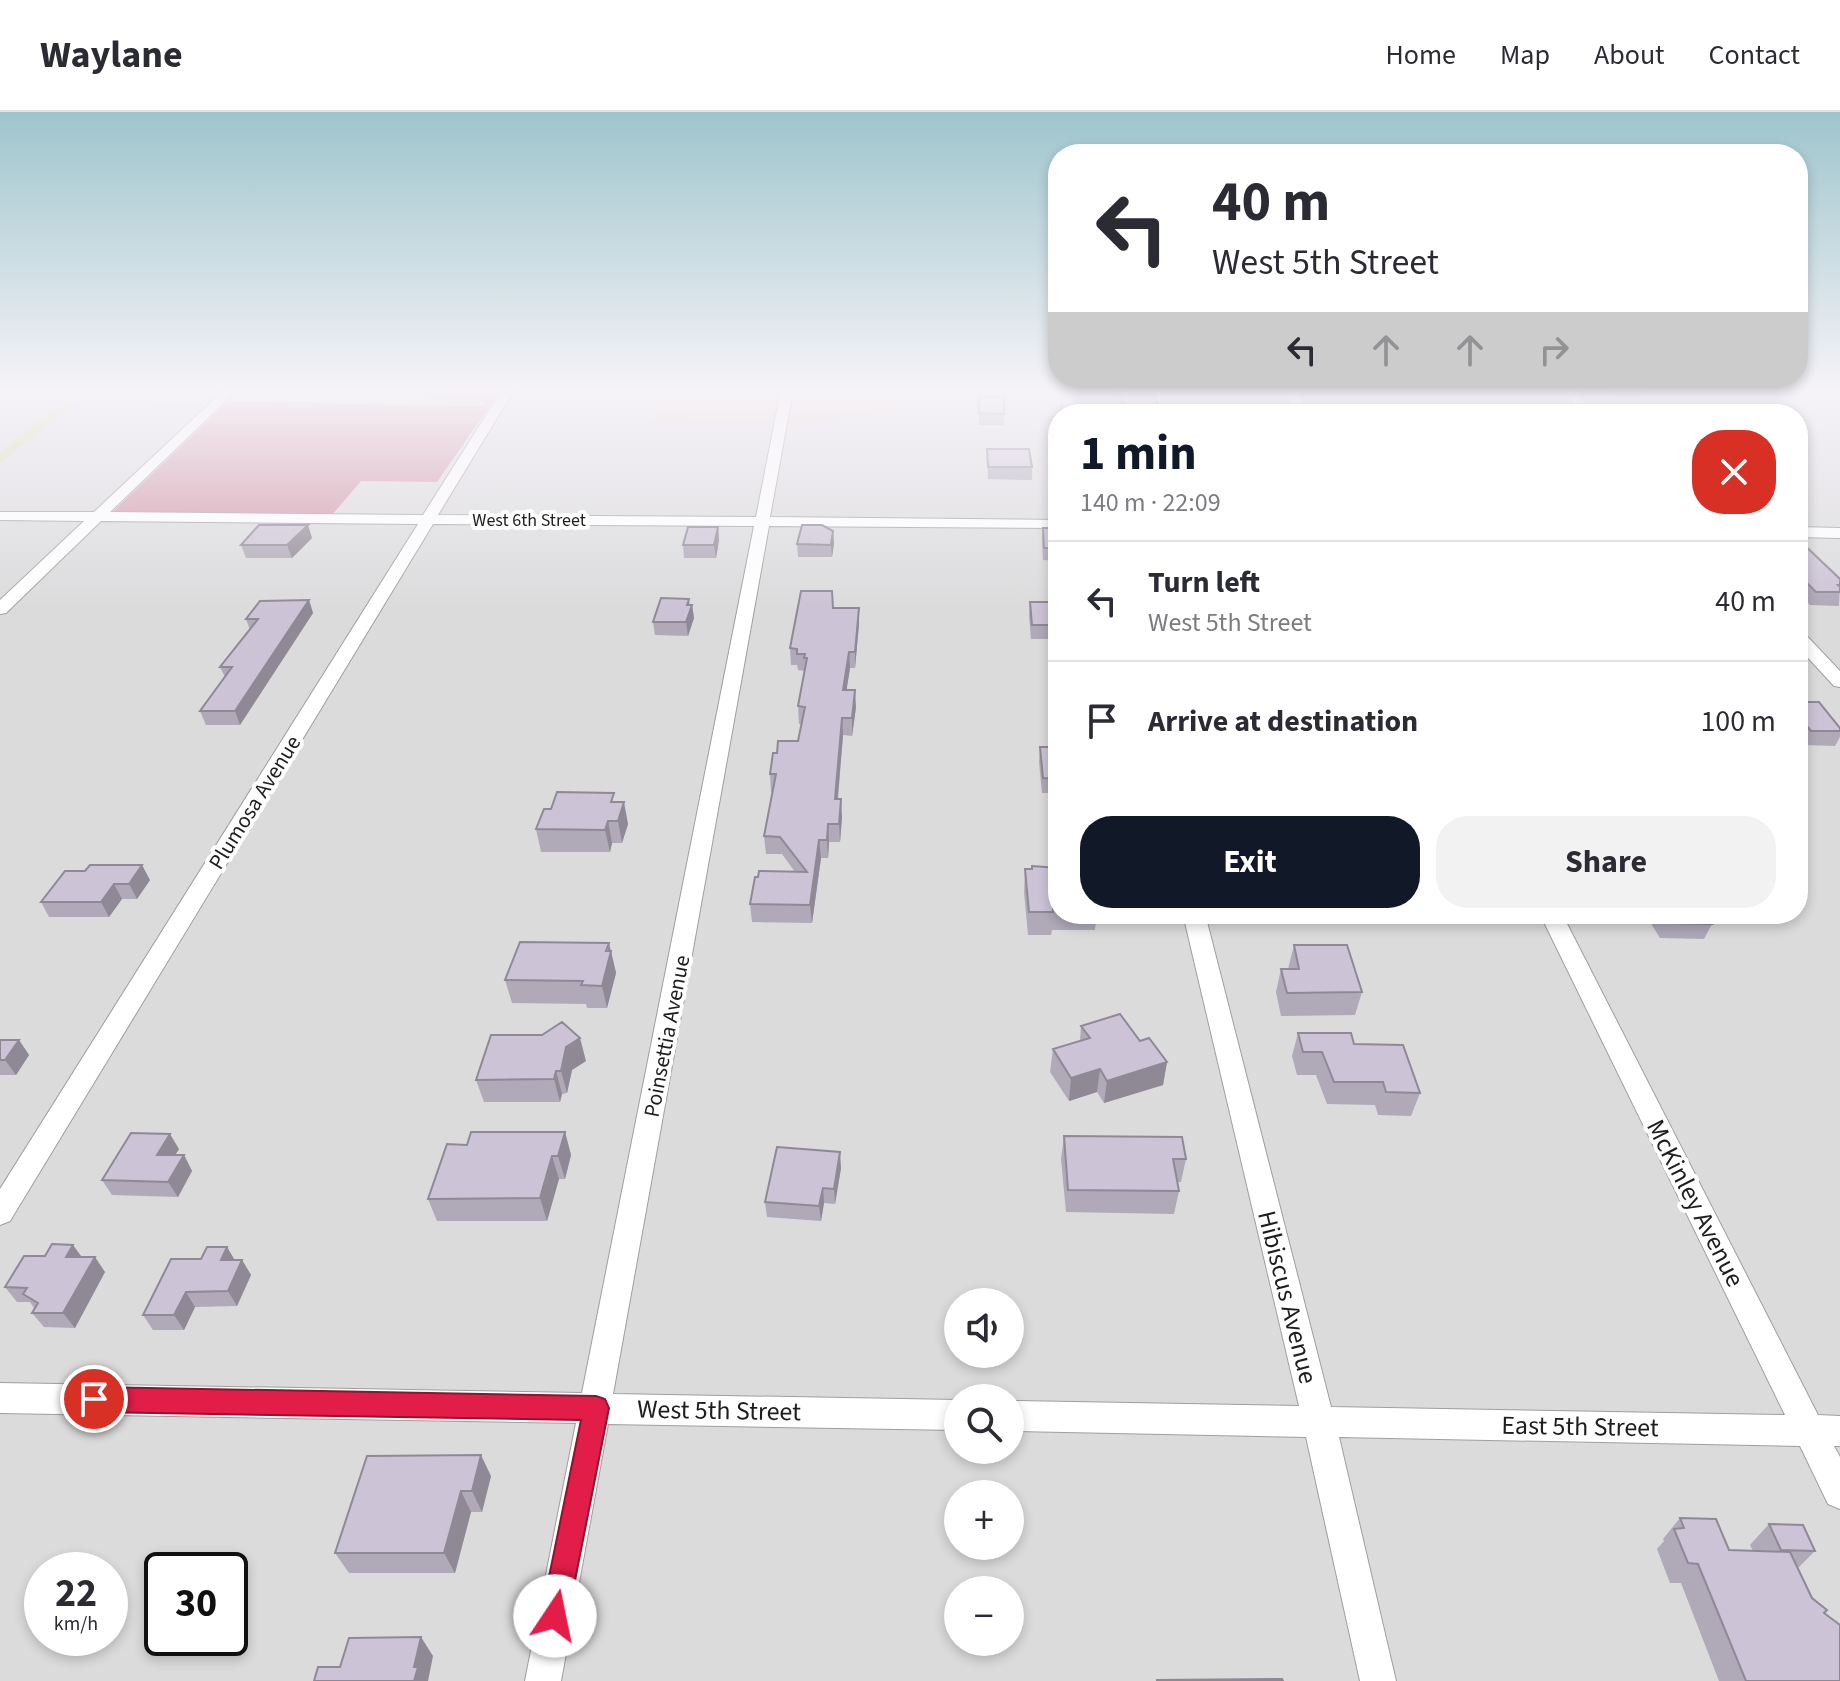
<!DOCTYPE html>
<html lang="en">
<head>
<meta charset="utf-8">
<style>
	body { margin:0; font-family:"Source Sans 3",sans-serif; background:#f2f2f3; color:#2b2b33; height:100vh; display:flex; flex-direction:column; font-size:30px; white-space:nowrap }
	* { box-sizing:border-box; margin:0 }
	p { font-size:26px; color:#7c7c81 }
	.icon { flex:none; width:44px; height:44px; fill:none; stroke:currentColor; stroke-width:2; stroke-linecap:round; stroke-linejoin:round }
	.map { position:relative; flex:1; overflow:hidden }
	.side { position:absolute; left:1048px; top:292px; width:760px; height:520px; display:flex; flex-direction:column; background:#fff; border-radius:32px; box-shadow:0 4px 12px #0003 }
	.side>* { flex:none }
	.hud { position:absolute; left:1048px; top:32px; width:760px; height:244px; border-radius:32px; box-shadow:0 4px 12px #0003; background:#fff; color:#2b2b33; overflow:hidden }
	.fabs { position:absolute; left:944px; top:1176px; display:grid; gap:16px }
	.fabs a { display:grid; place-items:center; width:80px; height:80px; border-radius:50%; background:#fff; box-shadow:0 4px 12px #0003; font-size:40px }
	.speed { position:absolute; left:24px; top:1440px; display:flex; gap:16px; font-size:40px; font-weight:700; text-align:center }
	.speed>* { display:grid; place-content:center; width:104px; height:104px; border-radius:50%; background:#fff; box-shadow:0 4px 12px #0003; line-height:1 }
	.speed small { font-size:20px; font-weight:400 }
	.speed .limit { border:4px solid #111; border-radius:12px; background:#fff; color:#111 }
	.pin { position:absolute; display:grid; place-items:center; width:68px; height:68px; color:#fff; margin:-34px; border:4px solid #fff; border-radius:50%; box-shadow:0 2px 8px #0007 }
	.me { position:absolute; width:88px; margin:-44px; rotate:11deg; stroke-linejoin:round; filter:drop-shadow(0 0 6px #0008) }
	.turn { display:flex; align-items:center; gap:28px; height:168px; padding:0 32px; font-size:36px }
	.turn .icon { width:104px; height:104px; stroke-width:2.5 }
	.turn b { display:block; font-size:56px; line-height:68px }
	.lanes { display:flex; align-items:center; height:76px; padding:0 32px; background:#0003; justify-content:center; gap:40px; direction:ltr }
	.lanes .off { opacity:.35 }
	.round { display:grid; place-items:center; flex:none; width:84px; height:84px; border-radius:32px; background:#f2f2f3 }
	.summary { display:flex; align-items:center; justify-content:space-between; height:136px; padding:0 32px }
	h1 { font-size:48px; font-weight:700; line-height:60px; color:#111827 }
	.button { display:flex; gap:16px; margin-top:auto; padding:16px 32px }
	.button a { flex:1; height:92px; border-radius:32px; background:#111827; color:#fff; font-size:32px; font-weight:700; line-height:92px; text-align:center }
	.button a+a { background:#f2f2f3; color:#2b2b33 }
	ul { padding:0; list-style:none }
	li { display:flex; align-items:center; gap:24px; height:120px; padding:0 32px; border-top:2px solid #e1e1e2 }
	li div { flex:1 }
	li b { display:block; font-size:30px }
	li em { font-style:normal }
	header { display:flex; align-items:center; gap:48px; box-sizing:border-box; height:112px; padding:0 40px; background:#fff; border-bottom:2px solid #e1e1e2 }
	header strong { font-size:38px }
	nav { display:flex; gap:44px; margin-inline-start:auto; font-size:28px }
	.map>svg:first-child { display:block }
	.residential { fill:#dbdbdc; fill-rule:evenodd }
	.forest { fill:#d097a7 }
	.wetland { fill:#ded0c0 }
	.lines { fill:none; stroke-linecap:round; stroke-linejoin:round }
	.canal { fill:#d0dea3; fill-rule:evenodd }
	.minor-casing { stroke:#9f9f9f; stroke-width:2 }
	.minor { fill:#fff; fill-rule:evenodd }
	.wall { fill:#afa9b8 }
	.shaded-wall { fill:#8f8996 }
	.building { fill:#ccc4d6; stroke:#8f8996; stroke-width:2 }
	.route { fill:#e11d48; stroke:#92132f; stroke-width:2 }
	.labels { text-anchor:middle; stroke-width:8; stroke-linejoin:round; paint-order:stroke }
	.far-street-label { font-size:18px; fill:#1e1e1e; stroke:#fff }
	.street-label { font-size:22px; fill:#1e1e1e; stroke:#fff }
	.near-street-label { font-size:26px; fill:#1e1e1e; stroke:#fff }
</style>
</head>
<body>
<header>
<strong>Waylane</strong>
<nav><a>Home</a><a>Map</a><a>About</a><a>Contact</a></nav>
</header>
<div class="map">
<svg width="1840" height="1569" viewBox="0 0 1840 1569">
	<rect width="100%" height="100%" fill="#ebe4ef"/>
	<path class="residential" d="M0 278H240L113 399 361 369 437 370 501 278H528L526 282H669L656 311 850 306 877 302 928 278H1840V1569H0ZM1058 302H1798V802H1058ZM958 1190H1010V1242H958ZM958 1286H1010V1338H958ZM958 1382H1010V1434H958ZM42 1458H110V1526H42ZM162 1458H230V1526H162ZM958 1478H1010V1530H958Z"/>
	<path class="forest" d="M240 278H501L437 370 361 369 332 403 112 400Z"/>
	<path class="wetland" d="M528 278H928L877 302 850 306 773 314 655 311 668 282H524Z"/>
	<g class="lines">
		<path class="canal" d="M0 278 211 282 218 286 211 290 82 287 0 351V340L66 287 0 286Z
			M233 282 479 287 486 291 479 295 228 289 226 286Z"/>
		<defs>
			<path id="minor" d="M224 278H237L110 400 423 403 502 278H514L438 403 756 405 781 278H793L770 405 1058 408V416L769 414 613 1282 958 1288V1318L608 1312 561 1569H525L576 1311 0 1301V1271L582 1281 754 414 433 412 10 1109 0 1113V1077L418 412 101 409 6 501 0 502V488L84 409 0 408V400H94Z
				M1059 278H1071L1077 302H1065Z
				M1284 278H1296L1308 302H1296Z
				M1562 278H1575L1596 302H1583Z
				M1798 415 1840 416V426L1798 425Z
				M1798 520 1804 521 1840 559V575L1834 574 1798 535Z
				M1183 802H1205L1331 1295 1785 1303 1540 802H1562L1818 1303 1840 1304V1334H1834L1840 1345V1397L1828 1392 1800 1334 1339 1325 1396 1569H1360L1306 1325 1010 1319V1289L1299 1294Z"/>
		</defs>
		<use href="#minor" class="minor-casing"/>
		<use href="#minor" class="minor"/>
	</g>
	<path class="wall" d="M1117 278H1153L1161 302H1122L1117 281Z
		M1606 278H1643L1641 283H1611Z
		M979 284 1004 302V313H979Z
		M987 337 1032 355V368L988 367Z
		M718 415 719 428 716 446H684L683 433Z
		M1043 416H1058V449L1043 448 1042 428Z
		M312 426 292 446H246L241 433Z
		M1798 427 1840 467 1839 494 1810 493 1798 481Z
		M834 431 832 445H798L797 432Z
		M309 488 313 501 240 613H206L200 599 225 565 220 555 250 518 246 507Z
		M1030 490H1058V527H1031L1029 503Z
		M690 493H692L694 506 688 524 655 523 653 510Z
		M833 496 859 512 855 556H850L846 578 856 595 852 624 843 623 838 687 842 705 840 730H829L828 746H821L812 811 752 810 750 792 795 760 782 742H766L764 724 773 680H771L770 662 777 641 798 629 802 612H799L798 594 805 559 798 558 797 553H791L790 536Z
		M1798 590 1840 616V625L1835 634 1803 633 1798 626Z
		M1040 635H1058V681H1042L1039 650Z
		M616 690 628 712 622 731H612L610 740H541L536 717 551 697Z
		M1058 756V802H1101L1100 808H1096L1095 818H1052L1051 823H1028L1024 780 1025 757Z
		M65 759 150 768 137 787H122L109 805H49L41 790Z
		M1645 802H1706L1712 812 1704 827 1660 826Z
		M1294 833 1362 880 1355 903 1281 904 1276 880 1281 857H1288Z
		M611 839 616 861 607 896H587L586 892 512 891 505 868Z
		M1081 914 1140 929 1167 950 1163 973 1104 991 1097 980 1069 989 1050 960 1053 937 1080 929Z
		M1298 921 1354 932 1420 981 1411 1004 1378 1003 1375 993 1327 992 1316 963H1297L1292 944Z
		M0 928H19L29 943 16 963H0Z
		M586 949 572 958 567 981 562 982 560 990H484L476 968Z
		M565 1020 571 1043 565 1067H559L547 1109H437L428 1087 467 1033Z
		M1064 1024 1186 1047 1181 1070H1177L1179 1079 1174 1102 1066 1100 1061 1047Z
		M179 1037 175 1043H184L192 1059 178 1085 112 1083 102 1068Z
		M841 1056 835 1092 824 1091 821 1109 767 1105 765 1090Z
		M227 1135 234 1148H242L251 1163 237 1194 195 1195 184 1218H153L143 1203Z
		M82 1145 105 1160 75 1216 44 1215 32 1201 34 1196 30 1190H17L5 1175Z
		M491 1364 482 1400H471L455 1461H349L335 1441Z
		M1680 1406 1729 1438 1753 1439 1750 1433 1769 1412 1815 1439 1798 1456 1812 1486 1824 1501 1840 1569H1719L1681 1471H1670L1657 1437 1664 1429 1663 1427Z"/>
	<path class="shaded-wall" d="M308 413 312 426 292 446 287 433Z
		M718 415 719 428 716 446 714 433Z
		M833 419 834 431 832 445 831 433Z
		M689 487 690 498 692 493 694 506 688 524 686 510 687 493Z
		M309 488 313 501 240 613 235 599Z
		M859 496V512L855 556V540Z
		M849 540 850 556 844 595 843 578Z
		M855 578 856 595 852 624V606Z
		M842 606 843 623 836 705 835 687Z
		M841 687 842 705 840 730 839 712Z
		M624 690 628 712 622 731 618 709Z
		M608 709 612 731 610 740 605 718Z
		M828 712 829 730 828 746 827 728Z
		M819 728 821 746 812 811 810 793Z
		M142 753 150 768 137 787 129 772Z
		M114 772 122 787 109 805 101 790Z
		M609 831 616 861 607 896 602 874Z
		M580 926 586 949 572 958 567 981 561 959 566 935Z
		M19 928 29 943 16 963 5 948Z
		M1167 950 1163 973 1104 991 1107 969Z
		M1100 957 1097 980 1069 989 1071 966Z
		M556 959 562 982 560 990 554 967Z
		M565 1020 571 1043 565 1067 558 1044Z
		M170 1022 179 1037 166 1058 157 1043Z
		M840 1040 841 1056 835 1092 834 1077Z
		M184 1043 192 1059 178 1085 168 1070Z
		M552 1044 559 1067 547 1109 540 1086Z
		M823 1076 824 1091 821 1109 819 1094Z
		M73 1133 84 1148 66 1145Z
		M227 1135 236 1150 221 1148Z
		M95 1145 105 1160 75 1216 63 1201Z
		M242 1148 251 1163 237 1194 228 1179Z
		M186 1180 195 1195 184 1218 174 1203Z
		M481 1343 491 1364 482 1400 472 1379Z
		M461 1379 471 1400 455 1461 444 1441Z
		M421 1525 433 1544 428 1569H414V1555Z"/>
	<path class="building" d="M1120 278H1153L1161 302 1126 300Z
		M979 284H1004V302L979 301Z
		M987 337H1029L1032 355H988Z
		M259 413H308L287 433H241Z
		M802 413H822L833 419 831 433 797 432Z
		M688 415H718L714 433H683Z
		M1043 416H1058V436H1044Z
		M1798 427 1840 467V473H1838L1840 475V480H1816L1798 462Z
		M801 479H832L833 496H859L855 540H849L843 578H855L852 606H842L835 687H841L839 712H828L827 728H819L810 793 750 792 755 765H758L759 759 807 760 780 725 764 724 776 662H770L773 641H777L778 629H798L805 595 798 594 807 546H804L805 542H797V537L790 536Z
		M661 486 689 487 687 493H692L686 510H653Z
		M309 488 235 599H200L232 555H220L258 507H246L260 489Z
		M1030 490H1058V513H1032Z
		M1798 590H1819L1840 616V619H1811L1798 603Z
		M1040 635H1058V667L1043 666Z
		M557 680 614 681 611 690H624L618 709H608L605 718 536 717 544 697H551Z
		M90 753H142L129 772H114L101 790H41L65 759H85Z
		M1032 754 1058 756V796H1053V800H1029L1025 757H1032Z
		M1662 802H1706L1712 812 1667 811Z
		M520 830 609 831 606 839H611L602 874 581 873 583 869 505 868Z
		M1294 833H1347L1362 880 1287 881 1281 857H1299Z
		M1120 902 1140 929 1149 926 1167 950 1107 969 1100 957 1071 966 1053 937 1090 926 1081 914Z
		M562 910 580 926 566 935 561 959H556L554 967 476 968 491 923H542Z
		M1298 921H1351L1354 932 1403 933 1420 981 1386 980 1383 970H1334L1322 940H1303Z
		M0 928H19L5 948H0Z
		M471 1020H565L558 1044H552L540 1086 428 1087 447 1032 467 1033Z
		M131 1021 170 1022 157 1043H184L168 1070 102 1068Z
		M1064 1024 1182 1025 1186 1047H1173L1179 1079 1068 1078Z
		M777 1035 840 1040 834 1077 823 1076 819 1094 765 1090Z
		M52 1132 73 1133 66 1145H95L63 1201H32L38 1191 23 1182 27 1176 5 1175 24 1144H45Z
		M207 1135H227L221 1148H242L228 1179 186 1180 174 1203H143L171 1147H201Z
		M481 1343 472 1379H461L444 1441H335L367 1344Z
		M1680 1406 1716 1407 1729 1438 1790 1440 1812 1486 1827 1498 1824 1501 1840 1513V1569H1746L1698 1452 1688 1451 1674 1417 1684 1416Z
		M1769 1412 1803 1413 1815 1439 1781 1438Z
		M421 1525 414 1555H418L414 1569H314L318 1555H340L349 1526Z
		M1282 1567 1283 1569H1157V1568Z"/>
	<linearGradient id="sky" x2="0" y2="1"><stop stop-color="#9ec5cc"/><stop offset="0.56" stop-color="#f6f3f8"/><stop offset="1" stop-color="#f6f3f8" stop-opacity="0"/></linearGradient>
	<rect width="1840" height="497" fill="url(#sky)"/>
	<path class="route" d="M94 1275 596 1284 605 1287 609 1296 566 1514 555 1519 545 1514 541 1504 581 1308 94 1300 85 1296 81 1287 85 1279Z"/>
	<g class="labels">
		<g class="far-street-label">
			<text x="529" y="414">West 6th Street</text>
		</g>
		<g class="street-label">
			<text transform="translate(254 690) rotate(-58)" y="8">Plumosa Avenue</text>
			<text transform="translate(666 924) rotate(-79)" y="8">Poinsettia Avenue</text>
		</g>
		<g class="near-street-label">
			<text transform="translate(1696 1091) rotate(63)" y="9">McKinley Avenue</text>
			<text transform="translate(1288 1185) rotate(76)" y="9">Hibiscus Avenue</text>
			<text transform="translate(719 1298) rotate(1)" y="9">West 5th Street</text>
			<text transform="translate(1580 1314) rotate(1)" y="9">East 5th Street</text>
		</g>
	</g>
</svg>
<div class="fabs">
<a><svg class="icon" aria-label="sound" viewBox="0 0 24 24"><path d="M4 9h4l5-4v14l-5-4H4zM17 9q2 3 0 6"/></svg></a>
<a><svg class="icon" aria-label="search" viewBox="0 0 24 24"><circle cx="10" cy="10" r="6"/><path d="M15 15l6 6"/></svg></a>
<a>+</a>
<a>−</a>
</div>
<div class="speed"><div>22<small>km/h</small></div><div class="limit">30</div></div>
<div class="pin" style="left:94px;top:1287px;background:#d93025"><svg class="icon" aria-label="arrive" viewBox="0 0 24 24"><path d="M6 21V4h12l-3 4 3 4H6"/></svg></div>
<svg class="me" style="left:555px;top:1504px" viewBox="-20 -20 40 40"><circle r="19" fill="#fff"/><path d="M0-13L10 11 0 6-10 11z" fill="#e11d48"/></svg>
<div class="hud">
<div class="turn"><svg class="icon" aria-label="left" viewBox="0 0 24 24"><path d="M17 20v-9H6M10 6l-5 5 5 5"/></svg><div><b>40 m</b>West 5th Street</div></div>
<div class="lanes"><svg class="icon" aria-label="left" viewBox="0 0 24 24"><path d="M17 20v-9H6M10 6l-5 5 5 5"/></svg><svg class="icon off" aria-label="ahead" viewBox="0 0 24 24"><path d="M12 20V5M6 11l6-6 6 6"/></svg><svg class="icon off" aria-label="ahead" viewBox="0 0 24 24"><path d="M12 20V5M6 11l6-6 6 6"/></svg><svg class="icon off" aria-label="right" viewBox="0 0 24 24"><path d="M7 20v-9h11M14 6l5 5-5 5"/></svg></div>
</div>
<section class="side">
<div class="summary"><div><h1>1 min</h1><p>140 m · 22:09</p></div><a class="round" style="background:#d93025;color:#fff"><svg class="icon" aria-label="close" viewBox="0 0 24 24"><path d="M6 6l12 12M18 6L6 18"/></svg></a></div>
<ul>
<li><svg class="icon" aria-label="left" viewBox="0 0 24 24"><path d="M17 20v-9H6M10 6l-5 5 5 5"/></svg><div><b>Turn left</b><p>West 5th Street</p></div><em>40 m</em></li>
<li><svg class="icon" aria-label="arrive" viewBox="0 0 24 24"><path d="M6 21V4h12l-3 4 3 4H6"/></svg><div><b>Arrive at destination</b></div><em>100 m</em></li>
</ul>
<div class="button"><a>Exit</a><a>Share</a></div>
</section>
</div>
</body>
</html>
